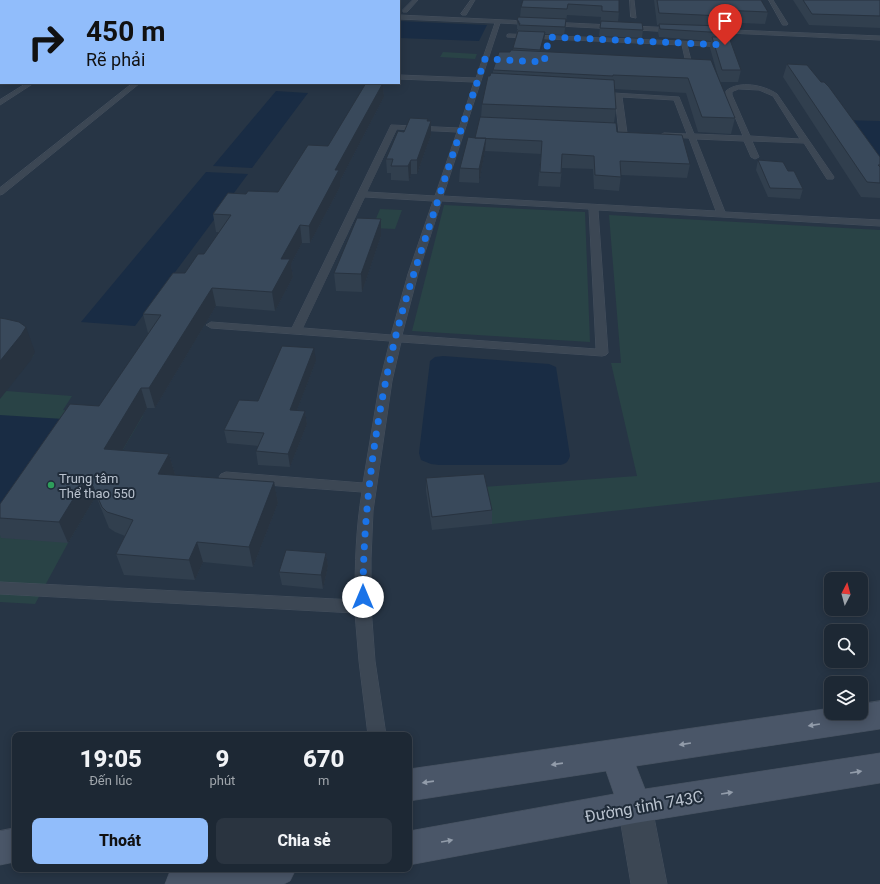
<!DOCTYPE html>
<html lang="vi">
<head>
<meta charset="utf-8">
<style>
	body { margin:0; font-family:Roboto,sans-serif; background:#2a3440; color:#f1f3f6; height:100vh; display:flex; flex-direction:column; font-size:15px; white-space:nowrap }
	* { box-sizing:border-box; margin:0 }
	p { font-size:13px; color:#a0a6ac }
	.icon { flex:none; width:22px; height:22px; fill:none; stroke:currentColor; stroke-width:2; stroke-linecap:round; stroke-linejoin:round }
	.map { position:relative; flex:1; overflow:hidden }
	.drawer { position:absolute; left:12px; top:732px; width:400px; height:140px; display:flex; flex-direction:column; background:#1d2834; border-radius:8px; box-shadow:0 2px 10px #0003,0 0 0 1px #3b444f }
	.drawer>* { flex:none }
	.guide { position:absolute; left:0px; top:0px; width:400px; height:84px; box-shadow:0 2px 10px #0003,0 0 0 1px #3b444f; background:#91bdfb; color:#111; overflow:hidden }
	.needle { width:26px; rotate:6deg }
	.buttons { position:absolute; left:824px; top:572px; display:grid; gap:8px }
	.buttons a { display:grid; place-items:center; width:44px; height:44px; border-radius:8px; background:#1d2834; box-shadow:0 2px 10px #0003,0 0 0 1px #3b444f; font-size:20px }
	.pin { position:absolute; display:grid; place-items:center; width:34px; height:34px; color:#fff; margin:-41px -17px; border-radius:50% 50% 50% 0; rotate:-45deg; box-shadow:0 0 4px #0007 }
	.pin .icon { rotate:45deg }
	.me { position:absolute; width:44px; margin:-22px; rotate:0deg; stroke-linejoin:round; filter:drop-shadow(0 0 3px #0008) }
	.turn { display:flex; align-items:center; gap:14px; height:84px; padding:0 20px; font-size:18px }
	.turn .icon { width:52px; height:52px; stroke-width:2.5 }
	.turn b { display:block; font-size:28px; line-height:34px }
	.eta { display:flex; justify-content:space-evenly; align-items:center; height:68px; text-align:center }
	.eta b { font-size:24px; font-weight:800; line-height:28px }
	.primary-button { display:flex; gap:8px; margin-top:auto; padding:8px 20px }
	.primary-button a { flex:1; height:46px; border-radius:8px; background:#91bdfb; color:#111; font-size:16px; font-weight:800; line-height:46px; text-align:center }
	.primary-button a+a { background:#2a3440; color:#f1f3f6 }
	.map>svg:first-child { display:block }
	.green { fill:#294346 }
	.water { fill:#192c44 }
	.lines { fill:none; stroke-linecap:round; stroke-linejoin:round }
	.lane-casing { stroke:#45505e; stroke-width:1 }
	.street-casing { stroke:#45505e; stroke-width:1 }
	.secondary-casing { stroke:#45505e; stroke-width:1 }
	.lane { fill:#3c4754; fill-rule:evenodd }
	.street { fill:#3c4754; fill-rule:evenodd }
	.secondary { fill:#4a5668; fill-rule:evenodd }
	.wall { fill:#313f4e }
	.shaded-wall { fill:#283340 }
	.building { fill:#39495b; stroke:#283340 }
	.oneway { fill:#929caa }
	.route { stroke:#1a73e8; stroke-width:7; stroke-dasharray:0 12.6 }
	.leisure-dot { fill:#2e9e5b; stroke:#202c3a; stroke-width:1.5 }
	.labels { text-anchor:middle; stroke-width:4; stroke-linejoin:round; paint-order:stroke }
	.poi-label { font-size:13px; fill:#b9c2ce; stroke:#202c3a; text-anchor:start }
	.near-street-label { font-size:16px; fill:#b9c2ce; stroke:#202c3a }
</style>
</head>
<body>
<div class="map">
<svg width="880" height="884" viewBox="0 0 880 884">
	<rect width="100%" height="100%" fill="#273545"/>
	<path class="green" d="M443 52 477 54 475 59 440 57Z
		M444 205 585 212 590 342 412 331Z
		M380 209 402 210 395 229 372 228Z
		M609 215 880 230V482L492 524 483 487 637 476 611 363H621Z
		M0 342 34 355 6 391 72 396 63 410 143 416 68 543 35 604 0 602Z"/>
	<path class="water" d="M399 21 487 25 479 41 399 38Z
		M276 91 308 93 252 168 213 166Z
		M841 120 880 121V172Z
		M206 172 248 174 135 326 81 322Z
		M443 356 549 364 556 367 570 456C568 462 566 464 560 465H439L431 464 421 460 419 453 430 361 435 357Z
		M0 415 64 419 0 512Z"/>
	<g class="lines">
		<defs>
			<path id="lane" d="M93 0H121V1H93Z
				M413 0H418L407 12H403V10Z
				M471 0H475L466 15H462L461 14Z
				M630 0H634L636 18 631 17Z
				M769 0H773L788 24 787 25H783Z
				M399 15 675 28 678 30 675 32 500 23 443 196 716 211 689 138 664 137 660 135 664 133 687 134 674 100 622 97 627 133 623 135 619 133 615 97 597 96 594 94 597 92 679 97 694 134 743 136 726 95V91C739 80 764 85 777 94L834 177 833 179H827L804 143 752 141 759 157 755 159 751 157 744 141 696 139 725 212 880 220V226L598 210 608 353 606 355 602 356 401 342 392 381 373 511 371 559V607L375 661 386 735H368L359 661 355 613 0 594V582L355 600C355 564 356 528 362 492L226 482 221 480 219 477 221 474 226 472 363 483 380 381 390 341 211 328 206 325 211 322 292 328 391 125 459 128 474 82 399 79V75L476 78 495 23 399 19ZM739 89 759 90 773 96 800 139 750 136 732 95V92ZM397 129 457 132 435 196 367 192ZM365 197 433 201 408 274 391 335 303 328ZM442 201 589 209 596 349 402 335 418 274Z
				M708 29 880 36V40L706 32 705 31Z
				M509 34 725 43 728 45 725 47 687 45 692 64C689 68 682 70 677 69V67L686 63 682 45 507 37V35Z
				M0 39H1V43H0Z
				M27 83H34L0 105V100Z
				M133 83H140L3 194 0 195V188Z"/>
			<path id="street" d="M635 791 647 795 652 807 667 884H631L618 807 623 795Z"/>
			<path id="secondary" d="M880 701V729L636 766 645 789 880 753V783L635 823 409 865V831L614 794 606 771 409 801V769L831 708V713H861V704Z
				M15 828V862L0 865V831Z
				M176 869H296L290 881 284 884H165L170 871Z"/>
		</defs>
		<use href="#lane" class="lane-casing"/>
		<use href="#street" class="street-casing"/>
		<use href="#secondary" class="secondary-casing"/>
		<use href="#lane" class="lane"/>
		<use href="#street" class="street"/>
		<use href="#secondary" class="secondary"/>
	</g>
	<path class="wall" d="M619 0V12L618 22 643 30 642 38 599 36 601 17 567 15 564 35 545 34 544 40 542 51 719 80 710 48 711 41 659 37 658 32 659 25H657L654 0H761L768 12 765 24 720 22V26L726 33 725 37 741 70 738 82H720L735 118 731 134 698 132 686 93 614 89 616 109 614 123 617 132 690 164 687 178 621 175 619 191 594 189 593 169 562 168 560 187 538 186 541 154 485 151 479 183 459 182 460 168 475 138 481 117 482 104 490 76 493 73V70L513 50 517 31 518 29H517V21L520 17 521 7Z
		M793 0H880V28L809 25Z
		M787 64 880 157V198L861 197 783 77Z
		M383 83 384 97 340 181V187L310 243H302L291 264 293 277 275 311 216 306 155 408H147L122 451 169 454 175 474 174 475 274 482 278 503 253 567 203 562 195 580 124 575 116 554 125 536 115 532 109 528 96 496 68 543 1 538 0 535V504L99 406 149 333H148L143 314 204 254 220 232H216L213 214 246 194 278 192 328 146Z
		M428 121H431V135L417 174H411L409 181 391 180V173H387L386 159 404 132Z
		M758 160 788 171 803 189 800 199 768 197 756 170Z
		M381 236 362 292 336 291 334 273Z
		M316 361 297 410 305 411 307 424 290 467 258 465 256 451 258 446 227 443 224 430 258 401Z
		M426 478 492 510V524L432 530 426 491Z
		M326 553 328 566 323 589 282 585 279 572Z"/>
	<path class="shaded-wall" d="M545 32 544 40 540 58V50Z
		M383 83 384 97 340 181V187L310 243 309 226 335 170Z
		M428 119V129L431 121V135L417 174V160Z
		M486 138 485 151 479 183V169Z
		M411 160V174L409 181 408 166Z
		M381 219V236L362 292 361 274Z
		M300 225 302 243 291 264 293 277 275 311 272 292 281 259Z
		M212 288 216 306 155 408 149 388Z
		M26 327 35 352 31 360 0 399V361Z
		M314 348 316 361 292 423 290 410Z
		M141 388 147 408 111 470 104 449Z
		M305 411 307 424 290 467 288 454Z
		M169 454 175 474 164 494 158 474Z
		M88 475 96 496 68 543 59 522Z
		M274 482 278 503 253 567 249 547Z
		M197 542 203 562 195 580 189 560Z
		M326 553 328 566 323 589 321 575Z"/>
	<path class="building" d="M523 0H619V12L602 11V6L568 4 567 9 521 7Z
		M657 0H761L768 12 720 10 722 16 659 13Z
		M803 0H880V16L812 14Z
		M518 17 566 19 565 27 519 25 520 23H518L519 21H517Z
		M601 21 642 23 643 30 600 28Z
		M659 24 723 26 726 33 660 29Z
		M518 31 545 32 540 50 513 48Z
		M712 37H729L741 70H722Z
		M511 50 711 60 735 118 702 117 688 78 613 75V76L493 70 499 52H510Z
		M787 64 807 65 821 82H824L829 87 880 157V165H878L880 167V183L867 182Z
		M491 73 614 80 616 109 482 104 488 76H490Z
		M366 83H383L335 170H339L309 226 300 225 281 259H290L272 292 212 288 149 388H141L104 449 169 454 158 474 274 482 249 547 197 542 189 560 116 554 133 520 107 512 102 507 88 475 59 522 0 518V504L70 404 99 406 161 315 143 314 173 273H185L198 254H204L231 215 213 214 228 193 246 194 248 191 278 192 308 145 328 146Z
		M480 117 616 123 617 132 682 135 690 164 620 161 621 177 595 175 594 156 562 154 561 173 540 172 542 141 475 138H486L479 169 460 168 468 137 475 138Z
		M410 118 428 119 427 121H431L417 160H411L408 166H391L393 159H386L398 131 404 132Z
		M758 160 783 162 788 171H794L803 189 770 188Z
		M357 218 381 219 361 274 334 273Z
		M0 318 6 319 19 322 26 327 21 335 0 361Z
		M282 346 314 348 290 410 305 411 288 454 256 451 264 433 224 430 239 400 258 401Z
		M484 474 492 510 432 517 426 478Z
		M286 550 326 553 321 575 279 572Z"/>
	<defs><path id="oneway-solid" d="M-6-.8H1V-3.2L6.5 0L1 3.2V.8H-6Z"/></defs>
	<g class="oneway">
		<use href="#oneway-solid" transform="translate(814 725) rotate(171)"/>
		<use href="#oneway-solid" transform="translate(685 744) rotate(171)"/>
		<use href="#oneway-solid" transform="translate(557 764) rotate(172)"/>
		<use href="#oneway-solid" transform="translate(856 772) rotate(-9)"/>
		<use href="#oneway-solid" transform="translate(428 782) rotate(172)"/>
		<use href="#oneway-solid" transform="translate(727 793) rotate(-9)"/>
		<use href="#oneway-solid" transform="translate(447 841) rotate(-10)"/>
	</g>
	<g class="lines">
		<path class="route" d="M363 597C363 511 375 423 395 339 406 295 421 252 435 209 451 159 468 109 485 59L544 62 549 37 725 45"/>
	</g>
	<circle class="leisure-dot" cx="51" cy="485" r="4"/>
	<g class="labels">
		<g class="poi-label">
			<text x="59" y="483">Trung tâm<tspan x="59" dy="15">Thể thao 550</tspan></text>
		</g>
		<g class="near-street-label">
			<text transform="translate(644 806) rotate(-10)" y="6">Đường tỉnh 743C</text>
		</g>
	</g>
</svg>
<div class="buttons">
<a><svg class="needle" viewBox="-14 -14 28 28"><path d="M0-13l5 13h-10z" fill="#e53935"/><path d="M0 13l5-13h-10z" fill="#a0a6ac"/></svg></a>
<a><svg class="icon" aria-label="search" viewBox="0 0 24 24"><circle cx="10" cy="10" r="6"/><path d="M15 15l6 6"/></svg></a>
<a><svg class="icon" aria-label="layers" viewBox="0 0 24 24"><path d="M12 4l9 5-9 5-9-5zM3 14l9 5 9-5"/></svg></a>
</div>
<div class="pin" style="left:725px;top:45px;background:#d93025"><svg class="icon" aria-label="arrive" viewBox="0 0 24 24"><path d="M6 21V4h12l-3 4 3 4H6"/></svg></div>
<svg class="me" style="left:363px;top:597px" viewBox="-20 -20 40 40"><circle r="19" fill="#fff"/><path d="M0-13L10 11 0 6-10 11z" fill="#1a73e8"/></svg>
<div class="guide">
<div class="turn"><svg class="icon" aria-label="right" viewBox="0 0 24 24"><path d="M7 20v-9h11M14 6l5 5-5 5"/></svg><div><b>450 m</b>Rẽ phải</div></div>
</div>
<section class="drawer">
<div class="eta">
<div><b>19:05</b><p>Đến lúc</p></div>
<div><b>9</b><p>phút</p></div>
<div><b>670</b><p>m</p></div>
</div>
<div class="primary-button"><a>Thoát</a><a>Chia sẻ</a></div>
</section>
</div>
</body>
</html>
